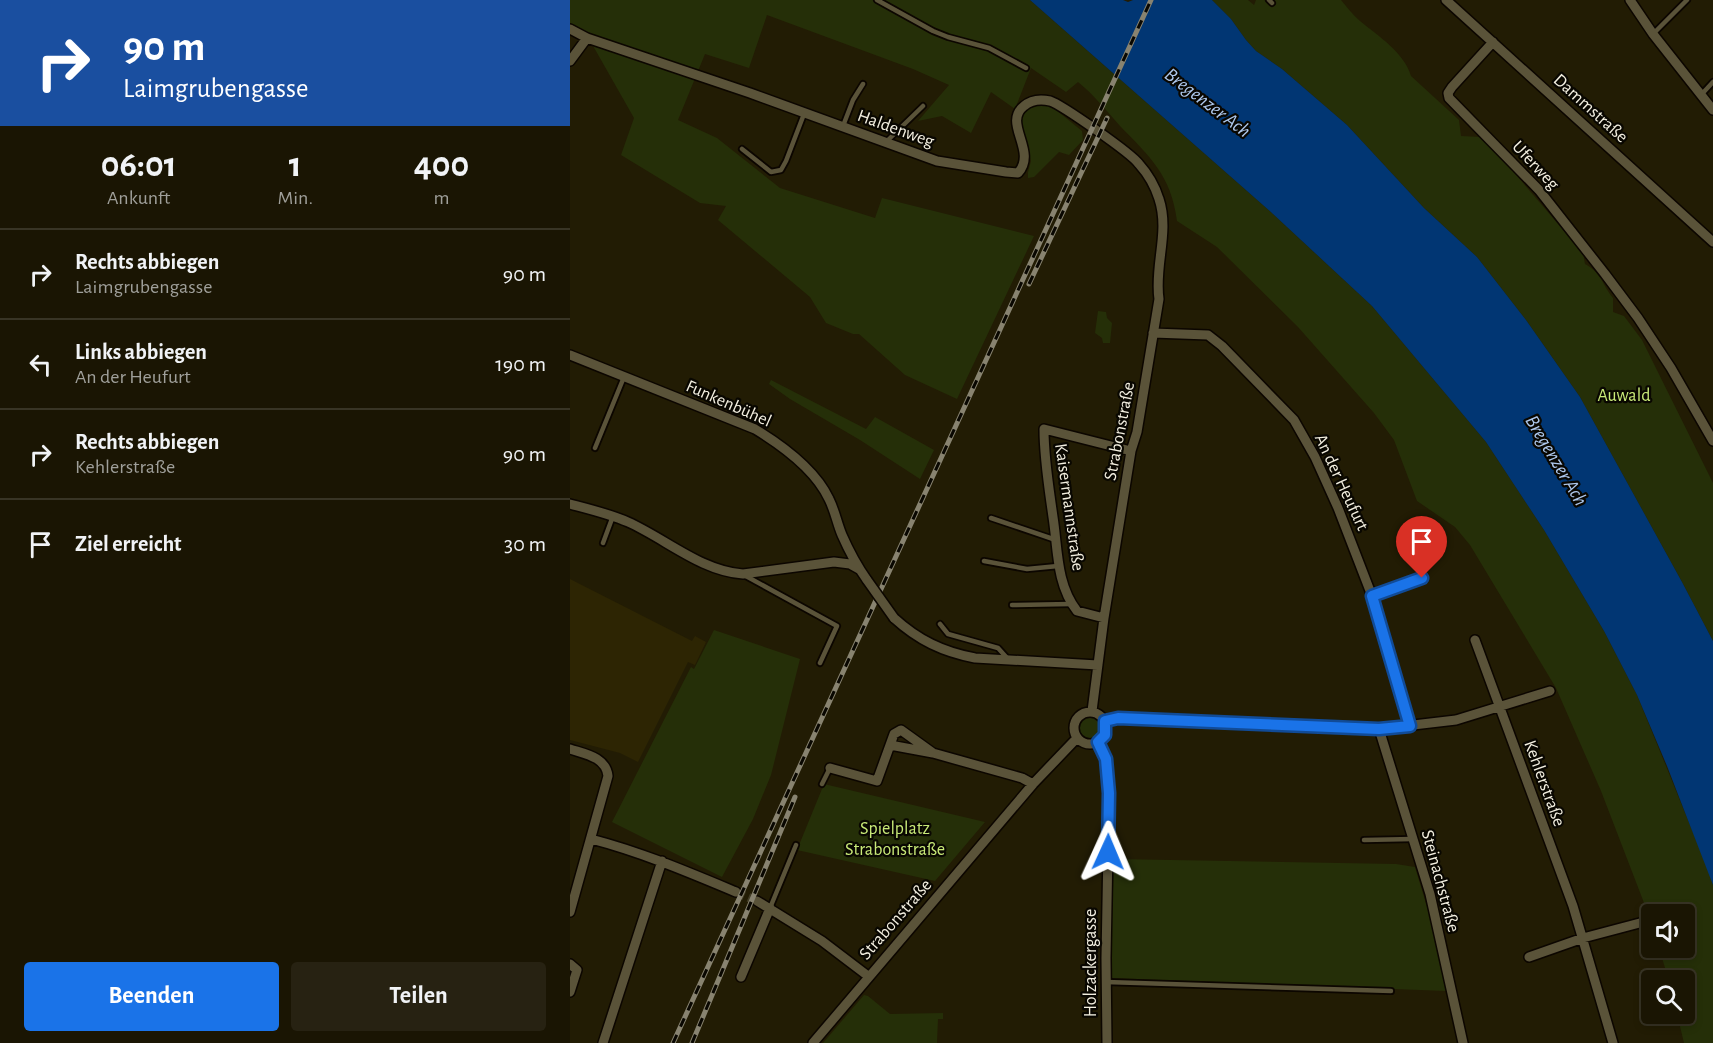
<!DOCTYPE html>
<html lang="de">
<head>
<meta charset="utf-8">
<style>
	body { margin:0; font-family:"Alegreya Sans",sans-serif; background:#272212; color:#f1f3f6; height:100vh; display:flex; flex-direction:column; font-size:22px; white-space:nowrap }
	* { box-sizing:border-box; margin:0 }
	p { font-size:20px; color:#9f9f9a }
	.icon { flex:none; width:33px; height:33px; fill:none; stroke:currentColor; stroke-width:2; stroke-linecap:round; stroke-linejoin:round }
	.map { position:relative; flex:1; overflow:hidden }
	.side { display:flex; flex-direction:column; background:#1a1503; width:570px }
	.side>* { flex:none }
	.hud { background:#1a4fa0; color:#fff; overflow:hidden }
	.controls { position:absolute; left:1071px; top:904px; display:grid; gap:12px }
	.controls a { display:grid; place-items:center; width:54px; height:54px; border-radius:6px; background:#1a1503; box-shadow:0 3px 9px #0003,0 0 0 2px #383425; font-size:30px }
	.pin { position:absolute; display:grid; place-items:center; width:51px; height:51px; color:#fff; margin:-62px -26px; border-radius:50% 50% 50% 0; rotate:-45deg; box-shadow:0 0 6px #0007 }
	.pin .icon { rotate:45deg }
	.me { position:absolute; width:66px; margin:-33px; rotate:1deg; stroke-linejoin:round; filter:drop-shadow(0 0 4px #0008) }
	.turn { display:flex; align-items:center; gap:21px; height:126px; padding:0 24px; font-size:27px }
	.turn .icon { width:78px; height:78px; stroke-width:2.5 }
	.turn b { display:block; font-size:42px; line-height:51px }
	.eta { display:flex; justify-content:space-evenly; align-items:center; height:102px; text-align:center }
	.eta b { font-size:36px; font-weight:700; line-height:42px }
	.action { display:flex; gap:12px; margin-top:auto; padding:12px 24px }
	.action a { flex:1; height:69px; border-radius:6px; background:#1a73e8; color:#fff; font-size:24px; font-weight:700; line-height:69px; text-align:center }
	.action a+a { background:#272212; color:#f1f3f6 }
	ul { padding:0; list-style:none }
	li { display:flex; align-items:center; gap:18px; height:90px; padding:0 24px; border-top:2px solid #383425 }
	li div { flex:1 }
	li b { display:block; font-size:22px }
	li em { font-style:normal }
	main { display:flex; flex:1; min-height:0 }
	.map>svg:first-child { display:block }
	.built { fill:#2d2503 }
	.green { fill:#252f08 }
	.water { fill:#013673 }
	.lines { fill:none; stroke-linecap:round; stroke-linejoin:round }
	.minor-tunnel { stroke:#413c25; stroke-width:9; stroke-dasharray:9 4.5; stroke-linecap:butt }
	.service-casing { stroke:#0c0600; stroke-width:8 }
	.minor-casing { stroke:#0c0600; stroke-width:12 }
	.service { stroke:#5a5339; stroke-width:4.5 }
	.minor { stroke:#5a5339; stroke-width:9 }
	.rail-casing { stroke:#888370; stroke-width:5 }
	.rail { stroke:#090701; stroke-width:3; stroke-dasharray:9; stroke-linecap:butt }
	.minor-bridge-casing { stroke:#0c0600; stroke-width:12; stroke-linecap:butt }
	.minor-bridge { stroke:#5a5339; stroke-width:9 }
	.route-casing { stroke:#114b97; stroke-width:15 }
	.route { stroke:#1a73e8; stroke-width:10 }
	.labels { text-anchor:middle; stroke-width:4.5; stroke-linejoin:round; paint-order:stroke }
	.street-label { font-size:18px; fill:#f3efe0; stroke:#090701 }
	.park-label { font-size:18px; fill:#c9ea78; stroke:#090701 }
	.water-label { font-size:20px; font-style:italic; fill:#aec8ed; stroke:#090701 }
</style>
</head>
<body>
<main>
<section class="side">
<div class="hud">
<div class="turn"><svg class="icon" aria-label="right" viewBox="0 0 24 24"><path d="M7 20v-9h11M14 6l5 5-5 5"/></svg><div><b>90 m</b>Laimgrubengasse</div></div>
</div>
<div class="eta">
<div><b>06:01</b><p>Ankunft</p></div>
<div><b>1</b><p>Min.</p></div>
<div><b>400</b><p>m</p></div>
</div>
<ul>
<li><svg class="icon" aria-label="right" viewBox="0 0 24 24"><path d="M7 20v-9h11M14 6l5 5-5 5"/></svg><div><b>Rechts abbiegen</b><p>Laimgrubengasse</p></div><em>90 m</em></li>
<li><svg class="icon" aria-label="left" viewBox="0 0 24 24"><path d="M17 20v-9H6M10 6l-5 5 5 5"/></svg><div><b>Links abbiegen</b><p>An der Heufurt</p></div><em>190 m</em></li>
<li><svg class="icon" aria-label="right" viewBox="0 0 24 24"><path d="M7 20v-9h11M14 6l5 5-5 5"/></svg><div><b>Rechts abbiegen</b><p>Kehlerstraße</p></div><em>90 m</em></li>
<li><svg class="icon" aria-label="arrive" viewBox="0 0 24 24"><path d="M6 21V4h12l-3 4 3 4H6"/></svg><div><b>Ziel erreicht</b></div><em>30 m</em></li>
</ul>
<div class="action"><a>Beenden</a><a>Teilen</a></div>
</section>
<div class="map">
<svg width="1143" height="1043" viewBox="0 0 1143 1043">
	<rect width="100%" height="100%" fill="#221c04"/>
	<path class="built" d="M0 579 122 641 125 636 136 642 125 665 118 662 68 762 50 753 0 740Z"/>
	<path class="green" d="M0 0H460L703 214 802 306 916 442 974 530 1034 631 1067 695 1140 874 1143 885V1043H1114L1107 1014H1114V981H1099L1089 948H1114V915H1082L1081 921 1031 791 986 688 900 545 885 527 847 501 824 440 804 413 728 327 647 247 607 221C601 175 580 157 550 126 536 110 524 95 508 82L496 92 461 68 445 109 421 92 401 133 372 116 348 121 379 85 343 69 197 15 179 68 135 54 108 120 147 138 210 188 305 218 312 198 464 236 387 399 335 375 289 334H283L256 323 240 297 148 220 156 206 130 203 51 155 64 118 18 37 0 28Z
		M642 0H678L684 5 686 0H771C777 7 783 15 790 21 808 36 834 52 841 76L889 120 891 136 911 137 947 176 1013 253 1015 264C1032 273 1031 283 1043 298V312L1054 316 1072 340 1143 483V641L1112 582 1010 397 956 320 907 257 854 208 777 125 712 69 686 51 676 40 661 19Z
		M468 105H480L512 131 513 140 499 155 489 152 464 177 458 178V172L461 161 451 120C454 110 458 108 468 105Z
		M528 311 536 312 537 318 542 323 540 343H533L532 338 525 333Z
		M201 380 296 429 305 417 364 450 350 479 290 440 220 399 199 384Z
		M144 630 230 659 201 775 183 819 152 877 42 822 121 667 124 669Z
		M509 728a11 11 0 1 1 22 0a11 11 0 1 1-22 0Z
		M254 784 415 822 365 881 227 850Z
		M544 859 826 864 845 867 861 920 876 991 540 978Z
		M294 995 298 996 320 1014 373 1013V1019H368L367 1043H253Z"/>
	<path class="water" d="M460 0H553L558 2 563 0H642L661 19 676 40 686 51 712 69 777 125 854 208 907 257 956 320 1010 397 1112 582 1143 641V885L1097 766 1067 695 1034 631 974 530 916 442 802 306 703 214Z"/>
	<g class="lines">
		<path class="minor-tunnel" d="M166 892 187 901"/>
		<defs>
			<path id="service" d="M307 0 363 31 378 37 419 48 456 68
				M699 0 702 3
				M1083 34 1117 0
				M1131 95 1143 82
				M273 126 283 100 293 84
				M317 141 353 106
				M172 149 201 172 211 170 216 161 234 114
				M25 448 54 377
				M421 518 486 540
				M33 543 43 516
				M414 561 457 569 488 566
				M174 575 267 626 250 663
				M802 596 852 578 846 555
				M442 605 501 604
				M370 624 378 634 428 648 437 658
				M252 784 260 768
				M794 840 843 839
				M200 908 226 845
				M536 982 821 991"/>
			<path id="minor" d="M876 0 1143 242
				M1060 0 1083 34 1143 110
				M0 29 17 38 180 93 367 161 436 172 448 173C468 151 432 123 454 106 461 100 471 99 480 101 492 105 561 153 569 164 578 174 585 186 589 199 600 232 584 266 589 299L567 432 561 451 534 618 522 711
				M923 42 882 87 878 93 879 98 969 190 1035 274 1068 318 1101 368 1143 441
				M0 61 17 38
				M583 333 638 335 652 346 724 420 745 457 768 508 802 596 840 726
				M0 355 185 429C213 446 245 469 259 499 265 511 267 523 272 535 279 551 287 566 297 580
				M0 504C19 509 40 514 58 522 96 539 131 571 173 574L264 562 280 564 289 569
				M324 618C348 640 373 652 405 658L528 665
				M534 618 507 611C486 584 488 549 483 517 479 488 474 459 474 429L561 451
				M905 640 1003 906 1043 1043
				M504 728a16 16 0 1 1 32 0a16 16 0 1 1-32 0Z
				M535 721 548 718 809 729 886 720 980 691
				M809 729 860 894 893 1043
				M528 742 536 758 539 793 536 958 537 1043
				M320 745 363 753 452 778 463 784
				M0 749C15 754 36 757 38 776L0 912
				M260 768 307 781 324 734 331 730 363 753
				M21 839C71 852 118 872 166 892
				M187 901 252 941 298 976
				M959 957 1013 938 1081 920
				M0 964 7 970 0 992
				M171 977 200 908
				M33 1043 92 861
				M243 1043 463 784 507 738"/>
		</defs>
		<use href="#service" class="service-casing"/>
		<use href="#minor" class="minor-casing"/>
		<use href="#service" class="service"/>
		<use href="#minor" class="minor"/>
		<defs>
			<path id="rail" d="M459 284 537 118
				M103 1043 581 0
				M122 1043 225 797"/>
		</defs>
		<use href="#rail" class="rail-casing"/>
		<use href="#rail" class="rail"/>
		<defs>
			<path id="minor-bridge" d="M297 580 324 618"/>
		</defs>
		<use href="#minor-bridge" class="minor-bridge-casing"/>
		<use href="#minor-bridge" class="minor-bridge"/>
	</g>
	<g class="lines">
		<defs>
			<path id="route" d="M538 852 539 793 536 759 528 742 535 735V721L548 718 809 729 840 726 802 596 852 578"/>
		</defs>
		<use href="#route" class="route-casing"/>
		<use href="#route" class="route"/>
	</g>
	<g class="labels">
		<g class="street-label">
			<text transform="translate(1021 108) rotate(42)" y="6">Dammstraße</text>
			<text transform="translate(326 128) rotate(20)" y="6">Haldenweg</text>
			<text transform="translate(966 165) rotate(47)" y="6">Uferweg</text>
			<text transform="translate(159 403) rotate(24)" y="6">Funkenbühel</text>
			<text transform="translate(549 431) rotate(-79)" y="6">Strabonstraße</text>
			<text transform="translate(772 482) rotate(65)" y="6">An der Heufurt</text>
			<text transform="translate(500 507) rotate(82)" y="6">Kaisermannstraße</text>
			<text transform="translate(975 783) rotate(70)" y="6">Kehlerstraße</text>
			<text transform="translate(871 881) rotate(75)" y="6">Steinachstraße</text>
			<text transform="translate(325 919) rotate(-49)" y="6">Strabonstraße</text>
			<text transform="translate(520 963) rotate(-90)" y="6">Holzackergasse</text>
		</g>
		<g class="park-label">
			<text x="1054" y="401">Auwald</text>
			<text x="325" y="834">Spielplatz<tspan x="325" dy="21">Strabonstraße</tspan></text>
		</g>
		<g class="water-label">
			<text transform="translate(638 102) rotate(37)" y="7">Bregenzer Ach</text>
			<text transform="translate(987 460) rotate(59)" y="7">Bregenzer Ach</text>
		</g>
	</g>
</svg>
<div class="controls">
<a><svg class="icon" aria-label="sound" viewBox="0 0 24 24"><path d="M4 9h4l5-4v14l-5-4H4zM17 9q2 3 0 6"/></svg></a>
<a><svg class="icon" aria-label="search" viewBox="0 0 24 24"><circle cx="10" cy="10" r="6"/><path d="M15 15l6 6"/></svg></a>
</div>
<div class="pin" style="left:852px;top:578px;background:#d93025"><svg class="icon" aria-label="arrive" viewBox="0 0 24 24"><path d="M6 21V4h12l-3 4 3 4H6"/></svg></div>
<svg class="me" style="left:538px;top:852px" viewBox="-20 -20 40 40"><path d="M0-17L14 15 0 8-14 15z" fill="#1a73e8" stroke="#fff" stroke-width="4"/></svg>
</div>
</main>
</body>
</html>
